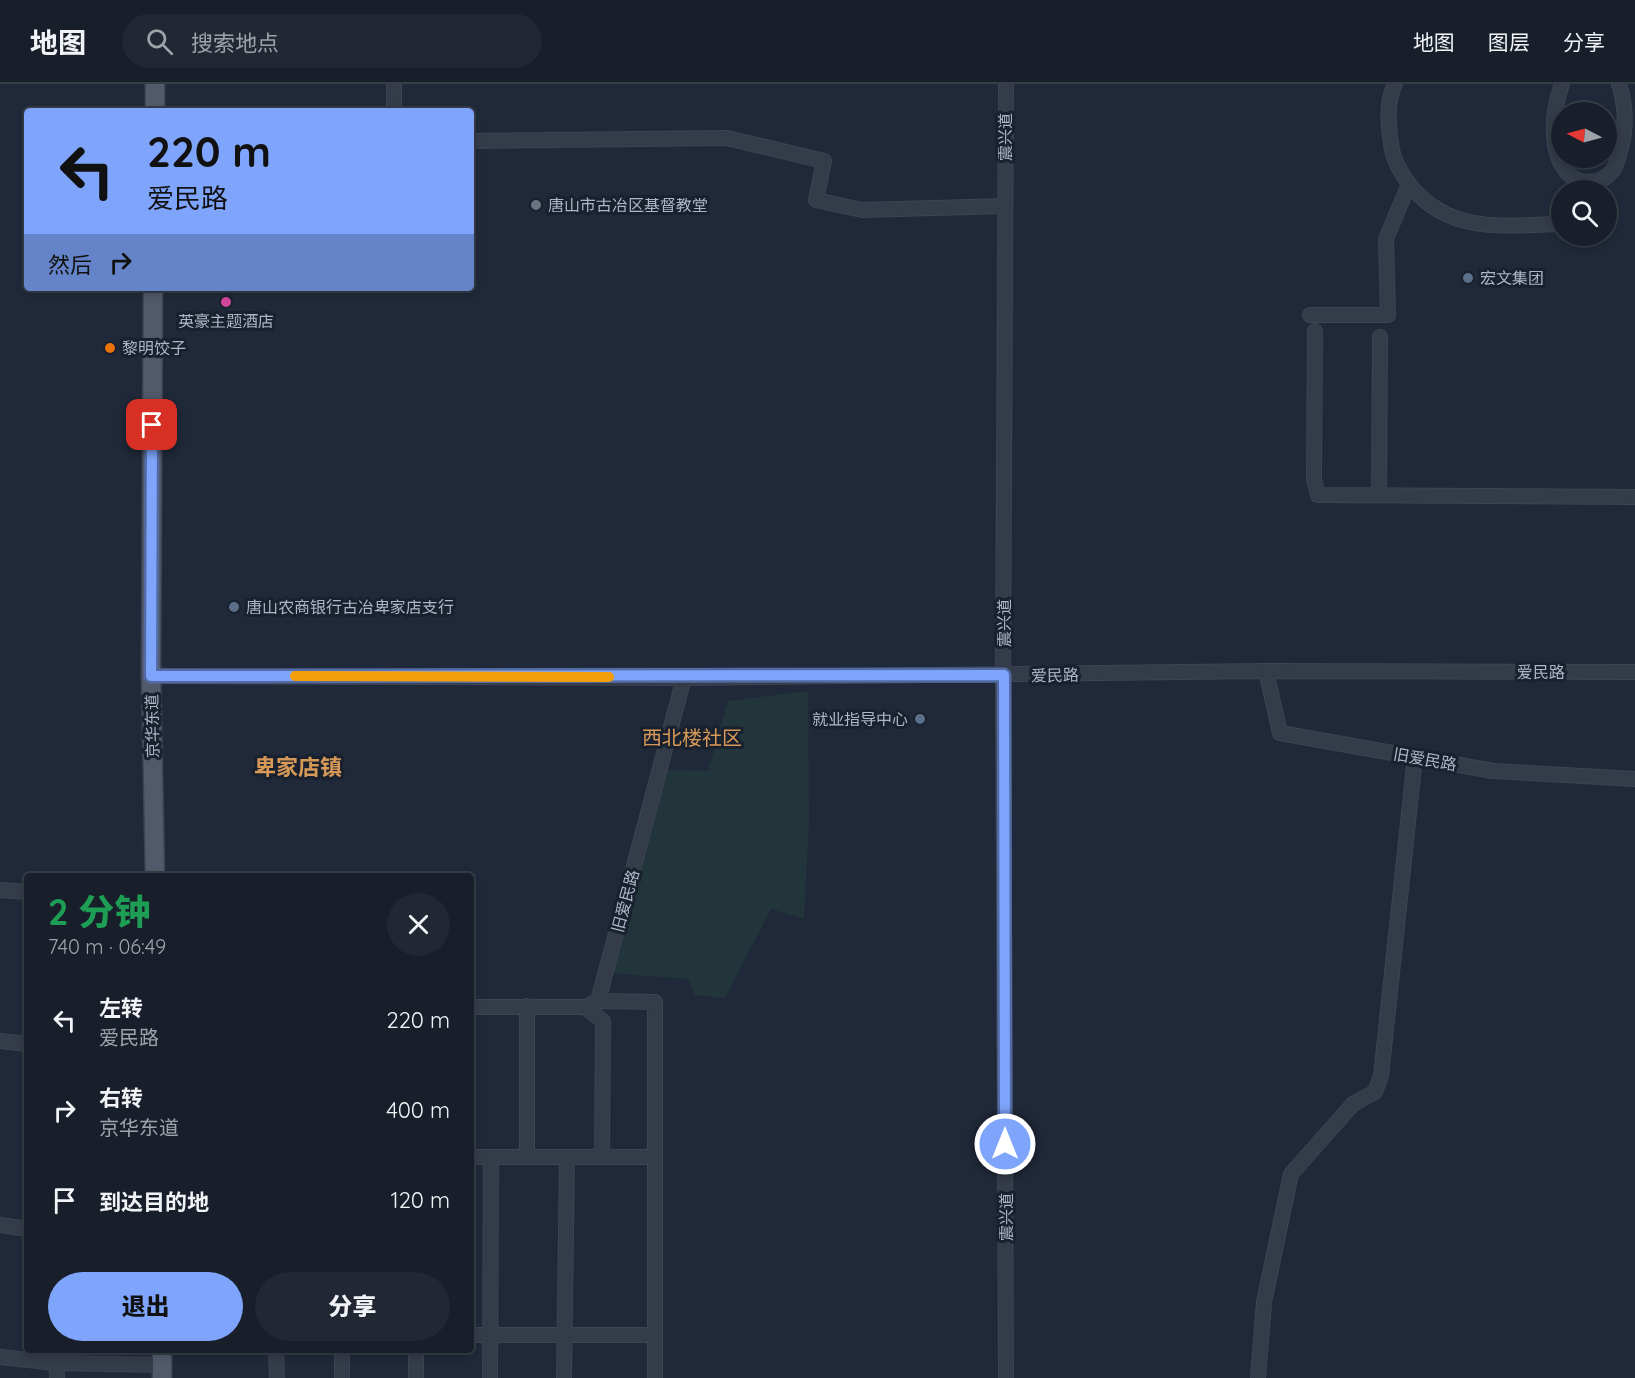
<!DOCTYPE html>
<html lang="zh">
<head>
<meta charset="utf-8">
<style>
	body { margin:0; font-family:Quicksand,"Noto Sans SC",sans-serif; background:#212733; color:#f1f3f6; height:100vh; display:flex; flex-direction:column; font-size:22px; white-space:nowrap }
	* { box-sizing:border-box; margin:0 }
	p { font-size:20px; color:#9fa2a9 }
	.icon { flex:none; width:33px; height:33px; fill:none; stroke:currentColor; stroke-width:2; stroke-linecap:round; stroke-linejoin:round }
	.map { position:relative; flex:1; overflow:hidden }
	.side { position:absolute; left:24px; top:789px; width:450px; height:480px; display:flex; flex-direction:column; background:#181f2b; border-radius:6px; box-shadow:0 3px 9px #0003,0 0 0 2px #363d47 }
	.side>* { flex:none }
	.banner { position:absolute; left:24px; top:24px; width:450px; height:183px; border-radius:6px; box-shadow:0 3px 9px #0003,0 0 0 2px #363d47; background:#7ea4fb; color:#111; overflow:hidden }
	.needle { width:39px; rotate:276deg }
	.fabs { position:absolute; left:1551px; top:18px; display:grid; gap:12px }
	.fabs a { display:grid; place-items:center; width:66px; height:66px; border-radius:50%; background:#181f2b; box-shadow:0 3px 9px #0003,0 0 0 2px #363d47; font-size:30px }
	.pin { position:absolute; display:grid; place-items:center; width:51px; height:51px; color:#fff; margin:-26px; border-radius:12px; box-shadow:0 3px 9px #0006 }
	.me { position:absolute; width:66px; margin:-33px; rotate:0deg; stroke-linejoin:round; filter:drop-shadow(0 0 4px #0008) }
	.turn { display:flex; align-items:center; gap:21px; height:126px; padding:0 24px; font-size:27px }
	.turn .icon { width:78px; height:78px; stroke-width:2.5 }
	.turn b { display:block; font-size:42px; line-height:51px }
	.then { display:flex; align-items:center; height:57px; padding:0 24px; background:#0003; gap:12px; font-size:22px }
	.round { display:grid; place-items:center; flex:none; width:63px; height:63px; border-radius:32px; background:#212733 }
	.head { display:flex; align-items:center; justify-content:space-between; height:102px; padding:0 24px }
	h1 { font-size:36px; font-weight:800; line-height:45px; color:#1e9e55 }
	.cta { display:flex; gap:12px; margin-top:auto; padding:12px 24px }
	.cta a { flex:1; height:69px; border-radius:36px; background:#7ea4fb; color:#111; font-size:24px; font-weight:800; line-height:69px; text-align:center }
	.cta a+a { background:#212733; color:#f1f3f6 }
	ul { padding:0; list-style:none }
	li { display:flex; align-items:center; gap:18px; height:90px; padding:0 24px }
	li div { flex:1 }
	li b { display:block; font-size:22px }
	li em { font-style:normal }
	header { display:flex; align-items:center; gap:36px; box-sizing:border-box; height:84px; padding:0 30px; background:#181f2b; border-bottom:2px solid #363d47 }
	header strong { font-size:28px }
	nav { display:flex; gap:33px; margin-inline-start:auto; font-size:21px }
	.search { width:420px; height:54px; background:#212733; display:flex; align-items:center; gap:15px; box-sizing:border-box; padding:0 21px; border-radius:33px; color:#9fa2a9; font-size:22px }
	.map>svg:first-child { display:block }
	.green { fill:#22353a }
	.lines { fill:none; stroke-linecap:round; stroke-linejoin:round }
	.minor-casing { stroke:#3d4453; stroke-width:16 }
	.major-casing { stroke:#3d4453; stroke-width:21 }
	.minor { stroke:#343b49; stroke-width:14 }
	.major { stroke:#515a6a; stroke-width:18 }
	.route-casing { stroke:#526ba3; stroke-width:15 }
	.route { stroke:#7ea4fb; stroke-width:10 }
	.slow { stroke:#f59e0b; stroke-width:10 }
	.worship-dot { fill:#6b7280; stroke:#19202e; stroke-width:2 }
	.service-dot { fill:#5c6f8a; stroke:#19202e; stroke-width:2 }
	.hotel-dot { fill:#d1479c; stroke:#19202e; stroke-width:2 }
	.food-dot { fill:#e8710a; stroke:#19202e; stroke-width:2 }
	.labels { text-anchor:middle; stroke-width:6; stroke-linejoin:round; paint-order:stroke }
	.street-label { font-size:16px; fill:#aeb5c6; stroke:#19202e }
	.poi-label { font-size:16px; fill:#aeb5c6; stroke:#19202e; text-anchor:start }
	.quarter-label { font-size:20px; fill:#d79958; stroke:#19202e }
	.district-label { font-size:22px; font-weight:bold; fill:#d79958; stroke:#19202e }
</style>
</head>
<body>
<header>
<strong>地图</strong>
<div class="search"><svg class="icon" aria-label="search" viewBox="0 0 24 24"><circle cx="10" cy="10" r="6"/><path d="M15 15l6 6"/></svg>搜索地点</div>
<nav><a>地图</a><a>图层</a><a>分享</a></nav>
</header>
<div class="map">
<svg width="1635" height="1294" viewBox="0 0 1635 1294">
	<rect width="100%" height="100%" fill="#202939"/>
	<path class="green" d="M808 607 809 736 804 835 771 825 725 914 695 911 688 895 608 889 660 686 708 687 728 617Z"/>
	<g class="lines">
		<defs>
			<path id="minor" d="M1006 0 1003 591 1006 1294
				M1395 0C1386 18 1388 40 1391 59 1392 75 1402 91 1412 104 1453 151 1505 141 1562 140
				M1562 0C1553 25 1548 62 1565 86 1576 102 1601 102 1613 86 1617 80 1619 71 1621 64 1627 42 1626 22 1619 0
				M394 27V0
				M471 57 727 54 824 77 816 116 862 126 1005 122
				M1310 231H1388L1386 155 1409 100
				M1315 247 1314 396 1318 411 1635 413
				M1379 411 1380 253
				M1266 587 1280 649 1493 687 1635 695
				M151 592 684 594 1266 587 1635 588
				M0 806 27 808
				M598 917 655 918V1294
				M527 922V1073
				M471 923H585L598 917 684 594
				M585 923 603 937 602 1073
				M0 957 27 960
				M471 1073H655
				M0 1141 27 1145
				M471 1251H655
				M56 1266 57 1294
				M276 1266 277 1294
				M0 1273 56 1279 162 1281
				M342 1294V1266
				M416 1294V1266
				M490 1294 491 1073
				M564 1294 567 1073
				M1258 1294 1264 1218 1291 1090 1353 1020 1375 1008 1381 992 1415 673"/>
			<path id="major" d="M155 27V0
				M153 204 151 592 155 792
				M162 1266V1294"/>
		</defs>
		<use href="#minor" class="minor-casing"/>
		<use href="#major" class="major-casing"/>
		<use href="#minor" class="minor"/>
		<use href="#major" class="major"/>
	</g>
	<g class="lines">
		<defs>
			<path id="route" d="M152 341 151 592 1004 591 1005 1060"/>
		</defs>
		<use href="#route" class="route-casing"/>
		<use href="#route" class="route"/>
		<path class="slow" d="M295 592 609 593"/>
	</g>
	<circle class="worship-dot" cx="536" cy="121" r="6"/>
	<g class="service-dot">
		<circle cx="1468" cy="194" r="6"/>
		<circle cx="234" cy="523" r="6"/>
		<circle cx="920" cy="635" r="6"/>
	</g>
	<circle class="hotel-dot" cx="226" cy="218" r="6"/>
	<circle class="food-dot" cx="110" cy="264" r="6"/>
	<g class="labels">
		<g class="street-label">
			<text transform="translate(1005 53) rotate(-90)" y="6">震兴道</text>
			<text transform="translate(1004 539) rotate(-90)" y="6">震兴道</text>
			<text x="1541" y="594">爱民路</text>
			<text transform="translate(1055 591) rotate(-1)" y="6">爱民路</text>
			<text transform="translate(152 642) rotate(-91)" y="6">京华东道</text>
			<text transform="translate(1425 675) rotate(10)" y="6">旧爱民路</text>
			<text transform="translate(625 817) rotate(-75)" y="6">旧爱民路</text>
			<text transform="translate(1006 1133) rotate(-90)" y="6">震兴道</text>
		</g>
		<g class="poi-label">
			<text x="548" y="127">唐山市古冶区基督教堂</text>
			<text x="1480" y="200">宏文集团</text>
			<text x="226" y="243" text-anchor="middle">英豪主题酒店</text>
			<text x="122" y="270">黎明饺子</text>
			<text x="246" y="529">唐山农商银行古冶卑家店支行</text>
			<text x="908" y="641" text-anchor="end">就业指导中心</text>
		</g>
		<g class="quarter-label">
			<text x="692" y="661">西北楼社区</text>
		</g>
		<g class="district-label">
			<text x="298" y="691">卑家店镇</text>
		</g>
	</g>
</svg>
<div class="fabs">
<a><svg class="needle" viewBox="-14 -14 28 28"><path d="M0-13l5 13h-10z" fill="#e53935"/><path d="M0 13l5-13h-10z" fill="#9fa2a9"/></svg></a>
<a><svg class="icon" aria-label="search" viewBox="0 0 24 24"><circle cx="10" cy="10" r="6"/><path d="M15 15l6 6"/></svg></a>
</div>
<div class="pin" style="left:152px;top:341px;background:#d93025"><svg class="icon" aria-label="arrive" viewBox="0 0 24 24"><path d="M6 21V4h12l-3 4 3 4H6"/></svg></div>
<svg class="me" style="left:1005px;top:1060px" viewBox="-20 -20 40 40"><circle r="17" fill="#7ea4fb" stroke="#fff" stroke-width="3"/><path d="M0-11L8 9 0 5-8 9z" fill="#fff"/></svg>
<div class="banner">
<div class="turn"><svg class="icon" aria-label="left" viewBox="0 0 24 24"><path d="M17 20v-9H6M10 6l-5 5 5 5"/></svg><div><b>220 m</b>爱民路</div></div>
<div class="then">然后<svg class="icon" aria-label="right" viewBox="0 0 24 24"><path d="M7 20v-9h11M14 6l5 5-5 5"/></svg></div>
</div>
<section class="side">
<div class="head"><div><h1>2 分钟</h1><p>740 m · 06:49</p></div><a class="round"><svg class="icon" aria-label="close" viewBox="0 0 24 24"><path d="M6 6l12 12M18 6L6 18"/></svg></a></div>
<ul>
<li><svg class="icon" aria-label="left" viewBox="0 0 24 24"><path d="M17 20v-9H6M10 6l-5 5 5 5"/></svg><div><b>左转</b><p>爱民路</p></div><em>220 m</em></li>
<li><svg class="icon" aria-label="right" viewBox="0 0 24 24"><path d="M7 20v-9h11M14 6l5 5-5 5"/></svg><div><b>右转</b><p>京华东道</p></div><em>400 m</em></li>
<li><svg class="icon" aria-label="arrive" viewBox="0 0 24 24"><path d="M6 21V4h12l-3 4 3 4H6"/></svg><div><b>到达目的地</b></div><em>120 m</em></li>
</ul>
<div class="cta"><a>退出</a><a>分享</a></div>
</section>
</div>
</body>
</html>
